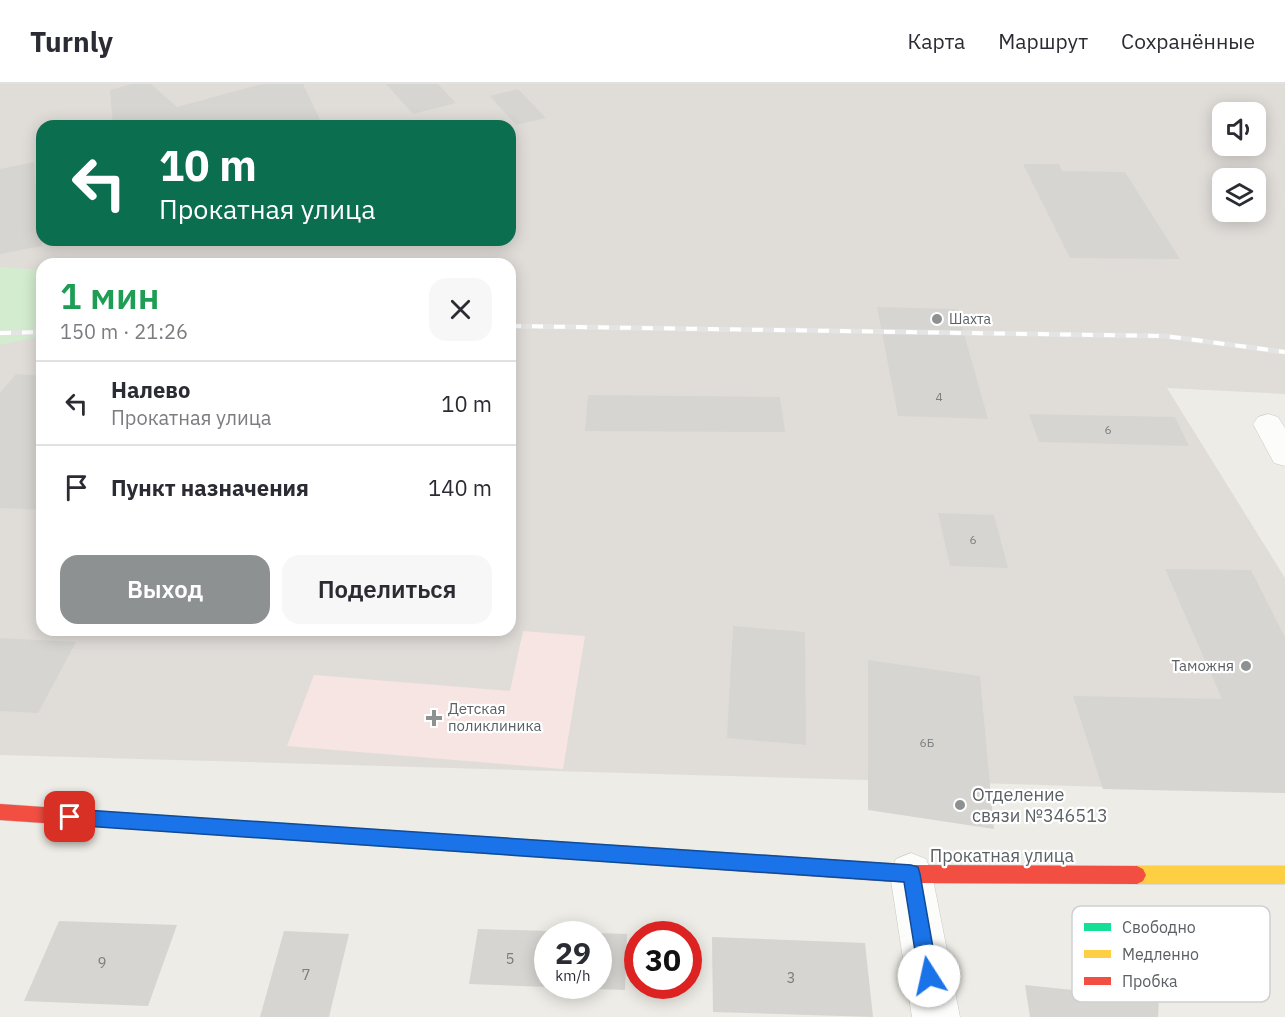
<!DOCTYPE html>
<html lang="ru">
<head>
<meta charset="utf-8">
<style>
	body { margin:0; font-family:"IBM Plex Sans",sans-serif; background:#f7f7f7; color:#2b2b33; height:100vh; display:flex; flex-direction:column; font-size:22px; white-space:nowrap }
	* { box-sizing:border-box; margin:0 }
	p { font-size:20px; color:#7c7c81 }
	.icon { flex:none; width:33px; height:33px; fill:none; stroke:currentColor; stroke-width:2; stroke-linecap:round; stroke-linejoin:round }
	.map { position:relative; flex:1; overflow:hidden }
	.drawer { position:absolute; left:36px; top:174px; width:480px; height:378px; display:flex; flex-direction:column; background:#fff; border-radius:18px; box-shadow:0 3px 15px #0003 }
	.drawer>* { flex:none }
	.banner { position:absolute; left:36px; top:36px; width:480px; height:126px; border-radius:18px; box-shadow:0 3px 15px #0003; background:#0b6e4f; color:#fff; overflow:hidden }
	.controls { position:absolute; left:1212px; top:18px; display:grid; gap:12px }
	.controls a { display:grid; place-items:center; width:54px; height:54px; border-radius:12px; background:#fff; box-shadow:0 3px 15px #0003; font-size:30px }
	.speed { position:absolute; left:534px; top:837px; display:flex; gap:12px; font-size:30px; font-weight:700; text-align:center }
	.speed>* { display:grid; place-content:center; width:78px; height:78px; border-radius:50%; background:#fff; box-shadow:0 3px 15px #0003; line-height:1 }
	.speed small { font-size:15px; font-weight:400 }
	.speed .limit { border:9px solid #d22; background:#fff; color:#111 }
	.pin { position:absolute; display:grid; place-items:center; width:51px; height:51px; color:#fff; margin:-26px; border-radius:12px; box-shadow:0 3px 9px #0006 }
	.me { position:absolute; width:66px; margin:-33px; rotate:350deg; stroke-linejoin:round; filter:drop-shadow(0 0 4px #0008) }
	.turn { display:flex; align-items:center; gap:21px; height:126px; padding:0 24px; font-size:27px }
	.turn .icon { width:78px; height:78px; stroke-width:2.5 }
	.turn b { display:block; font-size:42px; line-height:51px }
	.round { display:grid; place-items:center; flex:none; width:63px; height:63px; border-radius:18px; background:#f7f7f7 }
	.headline { display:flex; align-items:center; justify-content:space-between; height:102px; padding:0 24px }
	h1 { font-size:36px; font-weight:600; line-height:45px; color:#1e9e55 }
	.action { display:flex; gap:12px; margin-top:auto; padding:12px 24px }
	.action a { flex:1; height:69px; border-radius:18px; background:#8e9192; color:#fff; font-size:24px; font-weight:600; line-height:69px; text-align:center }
	.action a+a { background:#f7f7f7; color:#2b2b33 }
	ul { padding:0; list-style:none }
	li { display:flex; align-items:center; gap:18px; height:84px; padding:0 24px; border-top:2px solid #e1e1e2 }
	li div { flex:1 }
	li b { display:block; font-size:22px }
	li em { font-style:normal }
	header { display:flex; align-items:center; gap:36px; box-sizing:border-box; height:84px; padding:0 30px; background:#fff; border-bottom:2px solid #e1e1e2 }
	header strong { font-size:28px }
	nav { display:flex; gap:33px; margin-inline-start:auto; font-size:21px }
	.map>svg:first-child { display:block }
	.industrial { fill:#e0ddd9; fill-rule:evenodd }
	.medical { fill:#f6e5e2 }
	.green { fill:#d3ebcf }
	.building { fill:#d6d5d1 }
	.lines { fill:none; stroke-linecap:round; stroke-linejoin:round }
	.street-casing { stroke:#c8c9c7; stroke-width:1 }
	.fast-casing { stroke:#c8cac8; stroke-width:1 }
	.slow-casing { stroke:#c8cac8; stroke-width:1 }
	.jam-casing { stroke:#c8cac8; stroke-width:1 }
	.street { fill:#fcfcfb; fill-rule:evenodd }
	.fast { fill:#16e098; fill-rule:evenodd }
	.slow { fill:#ffcf43; fill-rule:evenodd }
	.jam { fill:#f24e42; fill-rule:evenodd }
	.rail-casing { stroke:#e3e4e3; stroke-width:5 }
	.rail { stroke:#fff; stroke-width:4; stroke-dasharray:11; stroke-linecap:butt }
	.route { fill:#1a73e8; stroke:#114b97; stroke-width:1.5 }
	.poi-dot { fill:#8e9192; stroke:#fff; stroke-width:2 }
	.labels { text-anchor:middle; stroke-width:4.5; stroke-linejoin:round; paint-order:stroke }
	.number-label { font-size:12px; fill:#7a7e80 }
	.far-poi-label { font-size:14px; fill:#5b6065; stroke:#fff; text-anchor:start }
	.poi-label { font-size:15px; fill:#5b6065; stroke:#fff; text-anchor:end }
	.near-number-label { font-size:15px; fill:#7a7e80 }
	.near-poi-label { font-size:18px; fill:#5b6065; stroke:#fff; text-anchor:start }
	.near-street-label { font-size:18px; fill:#5b6065; stroke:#fff }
	.key { fill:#fff; stroke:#cecfd1; stroke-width:1.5 }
	.key-label { font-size:16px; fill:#5b6065 }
</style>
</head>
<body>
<header>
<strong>Turnly</strong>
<nav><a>Карта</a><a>Маршрут</a><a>Сохранённые</a></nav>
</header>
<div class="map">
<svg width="1285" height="933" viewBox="0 0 1285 933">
	<rect width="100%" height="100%" fill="#edece6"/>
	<path class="industrial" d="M0 0H1285V310L1167 304 1285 494V708L0 671ZM1222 28H1256V62H1222ZM42 42H510V156H42ZM1222 94H1256V128H1222ZM42 180H510V546H42Z"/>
	<path class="medical" d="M523 547 585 552 563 685 287 662 314 591 510 607Z"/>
	<path class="green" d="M0 183 42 186V252L0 261Z"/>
	<path class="building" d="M132 0H151L177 23 262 0H303L323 42H113L110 6Z
		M386 0H438L456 19 413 30Z
		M518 5 546 34 516 41 490 12Z
		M34 78 37 128 42 127V162L0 170V85Z
		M1023 80H1059L1062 87 1125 88 1180 175 1070 174Z
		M877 223 957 225 988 335 898 332Z
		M16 290 42 292V426L0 424V309Z
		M588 311 780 313 785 348 585 347Z
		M1029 330 1175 333 1189 362 1039 358Z
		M938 429 994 431 1008 484 950 482Z
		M1165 485 1251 486 1285 553V709L1103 705 1073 612 1222 615Z
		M733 542 805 548 806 661 727 654Z
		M0 554 76 558 38 629 0 627Z
		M868 576 980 592 994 745 868 726Z
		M59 837 177 841 148 922 24 917Z
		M478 845 548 847V903L469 900Z
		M284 847 349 850 329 933H260Z
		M598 849 627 850 625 906 598 905Z
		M712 853 865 859 873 933 713 928Z
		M1025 901 1159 915 1158 933H1030Z"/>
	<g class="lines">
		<defs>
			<path id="street" d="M1268 330 1278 333 1285 344V382L1274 379 1253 340 1258 333Z
				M911 769 926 775 932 790 960 933H912L890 790 896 775Z"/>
			<path id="fast" d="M187 733 721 768 727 771 730 777 727 783 721 786 187 749 181 747 179 741 181 735Z"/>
			<path id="slow" d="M1137 782H1285V800H1137L1131 797 1128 791 1131 785Z"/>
			<path id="jam" d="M0 720 187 733 193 735 195 741 193 747 187 749 0 736Z
				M721 768 911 781 1137 782 1143 785 1146 791 1143 797 1137 800 911 799 721 786 715 783 712 777 715 771Z"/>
		</defs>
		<use href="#street" class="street-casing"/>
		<use href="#fast" class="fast-casing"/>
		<use href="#slow" class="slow-casing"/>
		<use href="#jam" class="jam-casing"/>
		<use href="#street" class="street"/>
		<use href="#fast" class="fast"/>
		<use href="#slow" class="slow"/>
		<use href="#jam" class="jam"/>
		<defs>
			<path id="rail" d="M510 242 1165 252 1285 268
				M0 249 42 248"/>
		</defs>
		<use href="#rail" class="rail-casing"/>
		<use href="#rail" class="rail"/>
	</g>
	<path class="route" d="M70 725 911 781 918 783 920 790 938 892 936 899 929 902 922 899 919 892 904 798 70 741 64 739 62 733 64 727Z"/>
	<g class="poi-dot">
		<circle cx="937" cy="235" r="6"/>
		<circle cx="1246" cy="582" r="6"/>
		<path d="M431 625h6v6h6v6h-6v6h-6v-6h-6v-6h6z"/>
		<circle cx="960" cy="721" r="6"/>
	</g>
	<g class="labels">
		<g class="number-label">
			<text x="939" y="317">4</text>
			<text x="1108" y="350">6</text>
			<text x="973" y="460">6</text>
			<text x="927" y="663">6Б</text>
		</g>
		<g class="far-poi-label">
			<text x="949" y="240">Шахта</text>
		</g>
		<g class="poi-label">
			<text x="1234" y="587">Таможня</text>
			<text x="448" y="630" text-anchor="start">Детская<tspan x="448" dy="17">поликлиника</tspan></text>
		</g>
		<g class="near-number-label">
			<text x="510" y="880">5</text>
			<text x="102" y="884">9</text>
			<text x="306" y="896">7</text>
			<text x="791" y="899">3</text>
		</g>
		<g class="near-poi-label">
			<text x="972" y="717">Отделение<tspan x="972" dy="21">связи №346513</tspan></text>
		</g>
		<g class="near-street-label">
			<text x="1002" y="778">Прокатная улица</text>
		</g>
	</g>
	<rect x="1072" y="822" width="198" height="96" rx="9" class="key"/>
	<rect x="1084" y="839" width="27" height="8" fill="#16e098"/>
	<rect x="1084" y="866" width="27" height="8" fill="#ffcf43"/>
	<rect x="1084" y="893" width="27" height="8" fill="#f24e42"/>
	<g class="key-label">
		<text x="1122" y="849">Свободно</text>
		<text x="1122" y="876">Медленно</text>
		<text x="1122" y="903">Пробка</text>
	</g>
</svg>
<div class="controls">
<a><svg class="icon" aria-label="sound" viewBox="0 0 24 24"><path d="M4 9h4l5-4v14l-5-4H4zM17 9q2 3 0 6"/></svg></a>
<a><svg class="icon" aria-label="layers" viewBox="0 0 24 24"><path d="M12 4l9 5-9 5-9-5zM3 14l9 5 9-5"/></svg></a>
</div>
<div class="speed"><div>29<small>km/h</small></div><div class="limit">30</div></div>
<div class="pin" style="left:70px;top:733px;background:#d93025"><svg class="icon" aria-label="arrive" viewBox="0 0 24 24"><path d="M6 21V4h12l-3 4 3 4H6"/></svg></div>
<svg class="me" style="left:929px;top:892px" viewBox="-20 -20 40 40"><circle r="19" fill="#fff"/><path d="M0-13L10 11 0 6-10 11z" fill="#1a73e8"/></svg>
<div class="banner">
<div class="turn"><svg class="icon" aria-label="left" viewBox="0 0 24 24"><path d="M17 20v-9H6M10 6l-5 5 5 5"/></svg><div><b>10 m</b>Прокатная улица</div></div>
</div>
<section class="drawer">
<div class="headline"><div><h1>1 мин</h1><p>150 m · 21:26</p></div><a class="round"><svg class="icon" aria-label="close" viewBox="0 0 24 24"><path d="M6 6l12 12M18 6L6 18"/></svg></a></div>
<ul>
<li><svg class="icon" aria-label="left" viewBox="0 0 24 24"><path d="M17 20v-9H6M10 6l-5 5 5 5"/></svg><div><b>Налево</b><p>Прокатная улица</p></div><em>10 m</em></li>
<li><svg class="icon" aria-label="arrive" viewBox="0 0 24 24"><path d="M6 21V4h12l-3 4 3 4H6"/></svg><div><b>Пункт назначения</b></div><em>140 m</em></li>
</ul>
<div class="action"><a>Выход</a><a>Поделиться</a></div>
</section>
</div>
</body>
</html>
